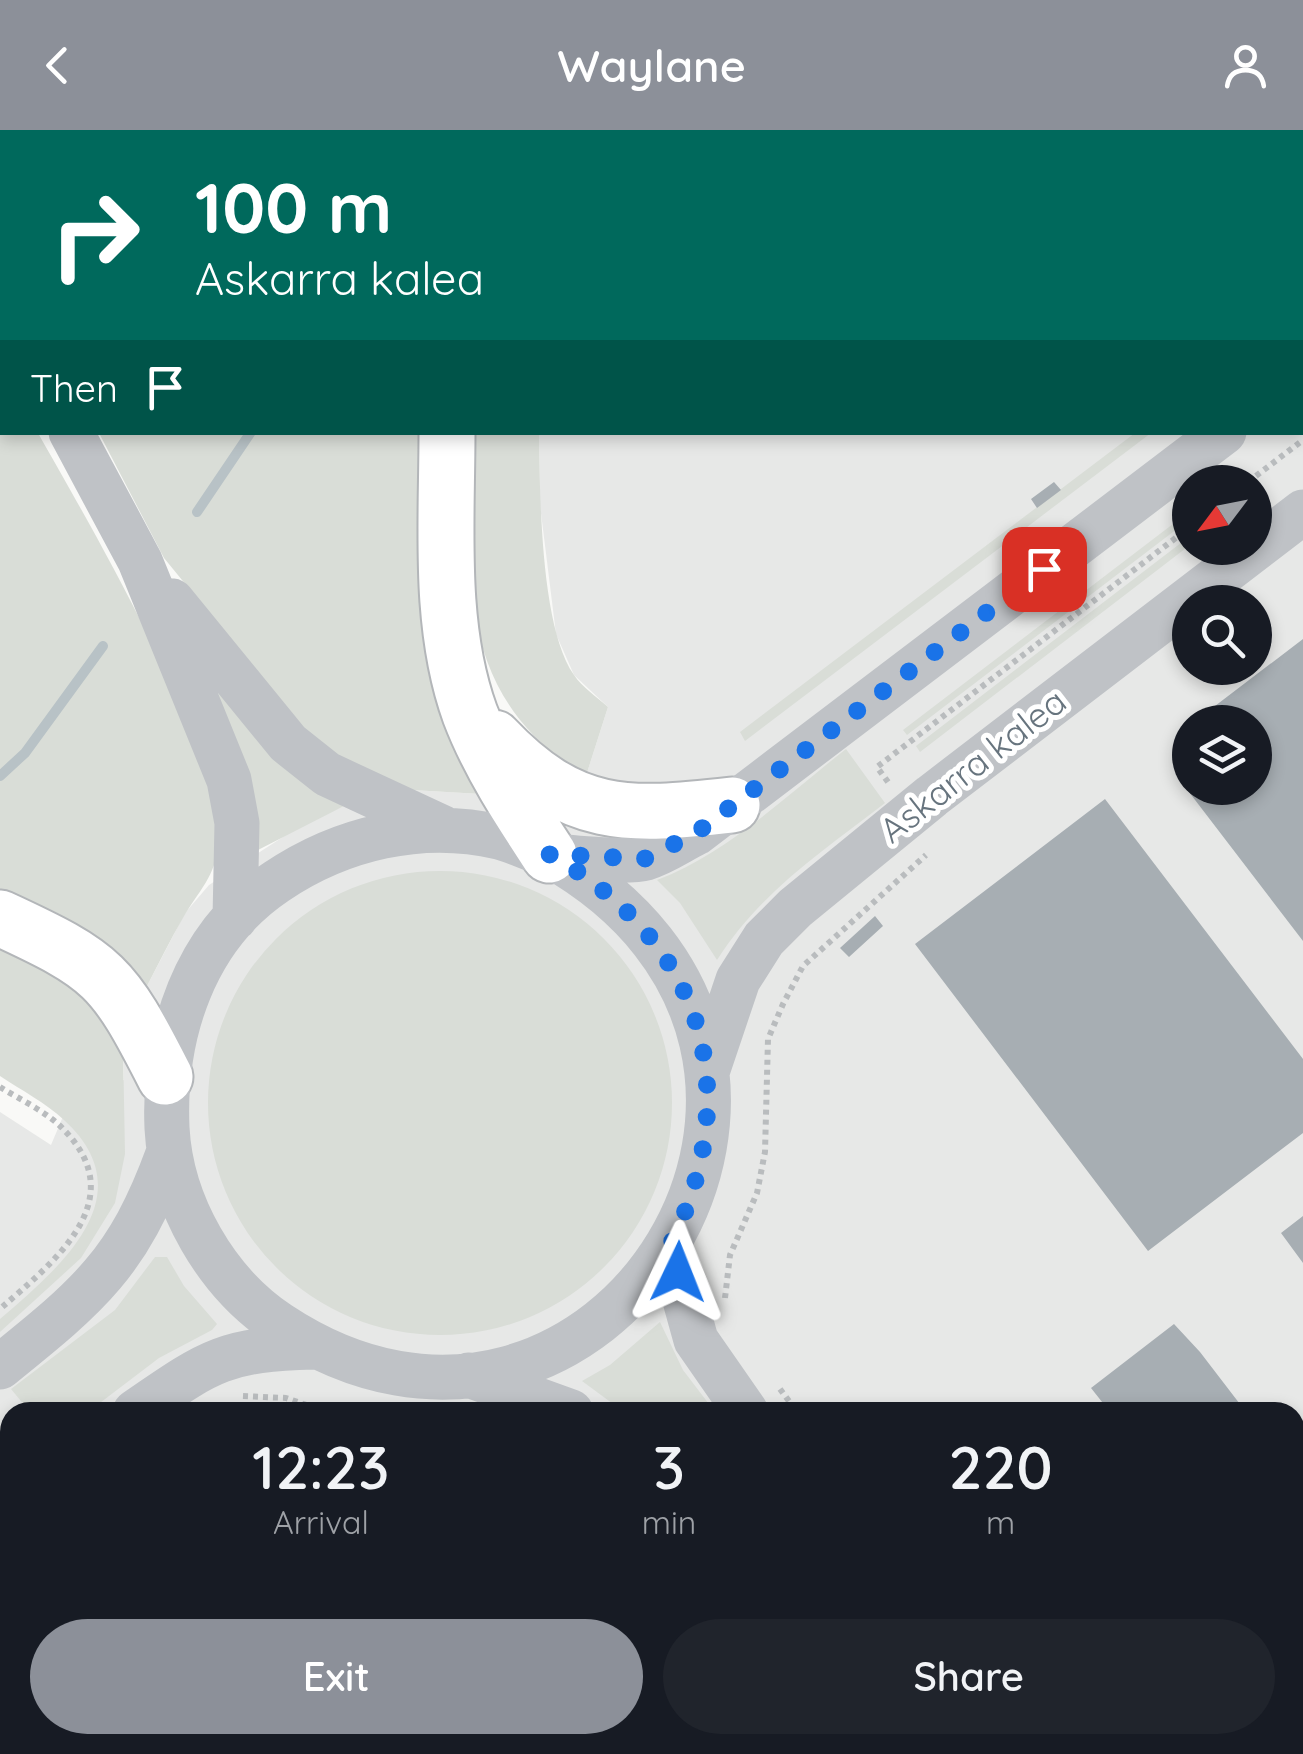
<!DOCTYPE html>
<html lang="en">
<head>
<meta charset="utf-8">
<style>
	body { margin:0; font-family:Quicksand,sans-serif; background:#20242c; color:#f1f3f6; height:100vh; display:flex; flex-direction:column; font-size:38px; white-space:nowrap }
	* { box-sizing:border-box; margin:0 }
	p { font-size:32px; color:#9ea1a6 }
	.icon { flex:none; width:55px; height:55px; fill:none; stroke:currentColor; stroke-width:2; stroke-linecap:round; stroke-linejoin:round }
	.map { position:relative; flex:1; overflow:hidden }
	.side { position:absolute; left:0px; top:1272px; width:1305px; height:352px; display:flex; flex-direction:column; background:#171b24; border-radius:30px 30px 0 0; box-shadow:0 5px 15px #0003 }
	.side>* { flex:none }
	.banner { position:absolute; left:0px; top:0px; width:1305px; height:305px; box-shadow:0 5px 15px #0003; background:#00695c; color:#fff; overflow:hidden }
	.needle { width:65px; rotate:238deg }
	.tools { position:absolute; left:1172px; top:335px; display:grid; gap:20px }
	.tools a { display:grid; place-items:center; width:100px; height:100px; border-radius:50%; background:#171b24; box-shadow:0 5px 15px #0003; font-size:50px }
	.pin { position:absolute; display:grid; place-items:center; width:85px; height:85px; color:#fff; margin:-42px; border-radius:20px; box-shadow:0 5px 15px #0006 }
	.me { position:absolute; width:110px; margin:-55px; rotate:2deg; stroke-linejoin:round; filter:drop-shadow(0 0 8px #0008) }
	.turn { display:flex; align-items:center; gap:35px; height:210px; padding:0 30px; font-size:45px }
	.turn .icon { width:130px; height:130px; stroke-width:2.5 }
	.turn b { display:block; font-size:70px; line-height:85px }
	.then { display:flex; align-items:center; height:95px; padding:0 30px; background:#0003; gap:20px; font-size:38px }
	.eta { display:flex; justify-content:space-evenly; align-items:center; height:170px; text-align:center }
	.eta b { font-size:60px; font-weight:600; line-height:70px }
	.primary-button { display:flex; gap:20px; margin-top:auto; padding:20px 30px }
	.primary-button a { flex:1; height:115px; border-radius:60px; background:#8c9099; color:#fff; font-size:40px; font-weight:600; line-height:115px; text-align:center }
	.primary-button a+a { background:#20242c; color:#f1f3f6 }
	header { display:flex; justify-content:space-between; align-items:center; height:130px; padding:0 30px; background:#8c9099; color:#fff; font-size:45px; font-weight:600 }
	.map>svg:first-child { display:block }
	.built { fill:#e7e8e7; fill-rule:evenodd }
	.green { fill:#d9ddd7 }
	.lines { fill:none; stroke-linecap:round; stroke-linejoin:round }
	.stream { stroke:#b8c2c6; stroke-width:10 }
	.building { fill:#a7aeb3 }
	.highway-casing { stroke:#b3b6b9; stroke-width:59 }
	.path { stroke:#b9bcbe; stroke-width:6; stroke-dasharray:5 5; stroke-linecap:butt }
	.minor { stroke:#bfc2c6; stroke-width:45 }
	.highway { stroke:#fff; stroke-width:55 }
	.route { stroke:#1a73e8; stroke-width:18; stroke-dasharray:0 32.4 }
	.labels { text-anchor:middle; stroke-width:10; stroke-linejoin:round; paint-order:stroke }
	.street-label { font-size:35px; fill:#67747e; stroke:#fff }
</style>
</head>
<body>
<header><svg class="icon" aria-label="back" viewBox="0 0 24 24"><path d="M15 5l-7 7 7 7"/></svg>Waylane<svg class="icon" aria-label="person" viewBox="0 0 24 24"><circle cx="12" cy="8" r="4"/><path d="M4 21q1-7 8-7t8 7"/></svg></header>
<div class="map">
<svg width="1303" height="1624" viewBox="0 0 1303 1624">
	<rect width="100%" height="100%" fill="#f9f9f7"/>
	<path class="built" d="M574 0H1303V1624H0V982L51 1015 67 977 124 950 123 917 147 856 185 783 209 755 303 694 344 676 412 660 481 664 586 646 608 577 574 545 556 504 540 375 539 303 1302 302V2H571ZM1190 352H1255V418H1190ZM1190 472H1255V538H1190ZM1190 592H1255V658H1190ZM10 1282H1295V1615H10Z"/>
	<path class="green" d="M0 0H429L2 2V121Z
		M0 235 2 302 38 303C87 390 223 620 218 714 216 747 198 761 183 788 170 810 159 833 147 856L114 828 0 770Z
		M99 303H426L481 664 412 660 352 636 313 610 164 428Z
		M468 303H539C540 362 540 497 574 545 582 557 597 567 608 577L586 646C451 565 470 440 468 303Z
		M1135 303H1151L745 611 740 602Z
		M1190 381V389L907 605 903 600Z
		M1190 406V415L920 622 916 616Z
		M216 558 344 676 258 720Z
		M846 619 885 673C822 722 761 761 717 830L680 773 657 750C728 723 787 665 846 619Z
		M208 973a232 232 0 1 1 464 0a232 232 0 1 1-464 0Z
		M0 817 77 854 123 917 125 1024 115 1073 81 1128 0 1202V1189C59 1138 147 1066 64 990 46 973 21 960 0 946Z
		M155 1127H167L184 1156 217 1194 212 1200 159 1228 88 1282H30L11 1259 115 1180Z
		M660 1192 683 1240 715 1282H624L582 1251 610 1235Z"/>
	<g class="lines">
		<path class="stream" d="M547 2 550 0
			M197 382 251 302
			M0 646 25 623 103 516"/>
	</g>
	<path class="building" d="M1054 352 1061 360 1037 378 1031 369Z
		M1303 509V811L1179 649 1190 641V658H1255V592H1194Z
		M1105 669 1303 929V1003L1148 1121 915 814Z
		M875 786 883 796 849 827 840 818Z
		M1303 1086V1133L1281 1103Z
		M1174 1194 1200 1222 1246 1282H1110L1091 1258Z
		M1295 1346 1303 1357V1465L1295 1471Z
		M128 1615H191L179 1624H116Z"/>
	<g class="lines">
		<defs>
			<path id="highway" d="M447 2V0
				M447 302C447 394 438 496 470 584 489 634 520 681 549 725
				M494 608C572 690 626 687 732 675
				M0 788C104 836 113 845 165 947"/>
		</defs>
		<use href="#highway" class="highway-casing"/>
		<path class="path" d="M1248 352 1303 310
			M888 652 877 637 1190 397
			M0 957C21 970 49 983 65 1001 133 1072 51 1134 0 1179
			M725 1168 730 1125 757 1063 765 1022 768 909 783 874 803 836 926 725
			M780 1259 797 1282
			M243 1266 286 1268 327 1282
			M0 1310 10 1302
			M927 1615 934 1624"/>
		<path class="minor" d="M0 171 2 176
			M1302 242H1303
			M71 302 140 431 229 650 237 693 235 788
			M172 471 288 613 327 644 443 698
			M549 725C904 925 600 1407 279 1194 216 1152 171 1074 167 998 163 904 194 807 276 752 341 708 421 689 499 707 514 711 528 718 543 723 562 728 628 733 646 728 663 723 680 711 696 703L1224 302
			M708 939 738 850 764 809 795 778 932 666 1303 382
			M670 1116 696 1210 746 1282
			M0 1237C89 1165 128 1134 168 1024
			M469 1245 571 1282
			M135 1282C208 1232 223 1219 314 1217
			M0 1383 10 1376
			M0 1444 10 1457
			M1295 1598 1303 1591
			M125 1615 126 1616
			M857 1615 864 1624
			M998 1615 1005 1624
			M1261 1624 1272 1615"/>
		<use href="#highway" class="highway"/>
	</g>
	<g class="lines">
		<path class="route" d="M678 1142 670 1116C748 958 702 810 549 724L644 729 696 703 1044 439"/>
	</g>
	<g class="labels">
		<g class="street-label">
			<text transform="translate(973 636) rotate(-38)" y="12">Askarra kalea</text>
		</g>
	</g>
</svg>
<div class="tools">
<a><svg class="needle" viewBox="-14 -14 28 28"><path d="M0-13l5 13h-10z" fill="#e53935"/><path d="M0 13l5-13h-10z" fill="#9ea1a6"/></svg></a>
<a><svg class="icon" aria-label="search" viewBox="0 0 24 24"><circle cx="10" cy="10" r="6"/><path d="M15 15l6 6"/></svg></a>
<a><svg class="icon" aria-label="layers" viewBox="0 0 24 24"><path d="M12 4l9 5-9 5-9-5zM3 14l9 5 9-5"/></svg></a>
</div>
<div class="pin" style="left:1044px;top:439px;background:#d93025"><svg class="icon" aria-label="arrive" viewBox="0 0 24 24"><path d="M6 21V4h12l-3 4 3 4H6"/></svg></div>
<svg class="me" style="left:678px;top:1142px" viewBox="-20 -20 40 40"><path d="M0-17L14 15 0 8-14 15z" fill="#1a73e8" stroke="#fff" stroke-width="4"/></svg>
<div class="banner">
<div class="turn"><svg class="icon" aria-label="right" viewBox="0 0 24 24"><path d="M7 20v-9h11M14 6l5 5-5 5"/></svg><div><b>100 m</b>Askarra kalea</div></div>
<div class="then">Then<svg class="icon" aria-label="arrive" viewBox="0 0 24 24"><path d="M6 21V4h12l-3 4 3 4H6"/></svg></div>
</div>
<section class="side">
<div class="eta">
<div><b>12:23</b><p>Arrival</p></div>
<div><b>3</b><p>min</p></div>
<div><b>220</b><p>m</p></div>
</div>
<div class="primary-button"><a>Exit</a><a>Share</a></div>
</section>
</div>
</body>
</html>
